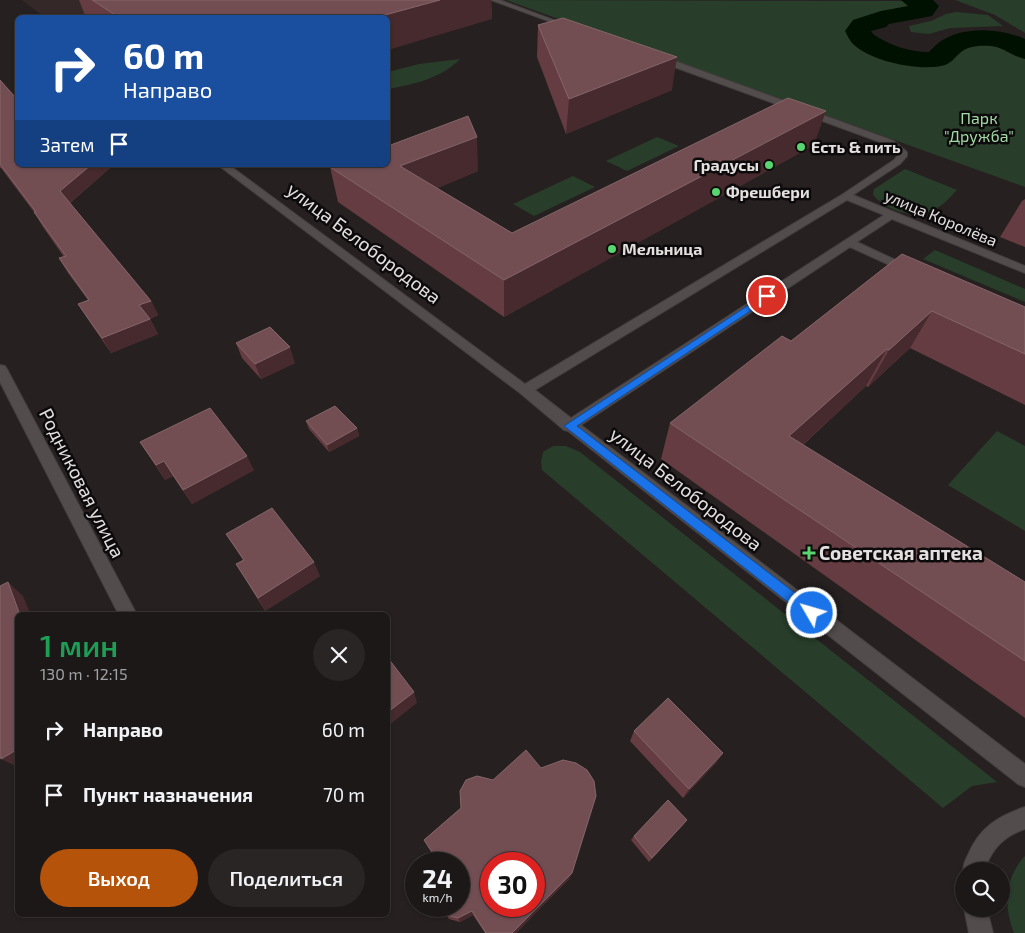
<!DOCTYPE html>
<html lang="ru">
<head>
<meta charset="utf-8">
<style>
	body { margin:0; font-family:"Exo 2",sans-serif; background:#292525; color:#f1f3f6; height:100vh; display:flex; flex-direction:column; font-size:19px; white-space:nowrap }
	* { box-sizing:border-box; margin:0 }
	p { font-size:16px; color:#a0a0a2 }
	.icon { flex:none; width:28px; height:28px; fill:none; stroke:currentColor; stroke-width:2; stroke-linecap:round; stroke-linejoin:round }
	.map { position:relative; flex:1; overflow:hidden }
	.details { position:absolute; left:15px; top:612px; width:375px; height:305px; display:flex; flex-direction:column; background:#1c1818; border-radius:8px; box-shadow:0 1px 4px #0004,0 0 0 1px #3a3737 }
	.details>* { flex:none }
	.hud { position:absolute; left:15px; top:15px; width:375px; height:152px; border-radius:8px; box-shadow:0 1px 4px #0004,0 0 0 1px #3a3737; background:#1a4fa0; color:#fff; overflow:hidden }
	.tools { position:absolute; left:955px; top:862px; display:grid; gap:10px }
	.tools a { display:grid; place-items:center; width:55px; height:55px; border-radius:50%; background:#1c1818; box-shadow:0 1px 4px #0004,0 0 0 1px #3a3737; font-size:25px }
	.speed { position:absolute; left:405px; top:852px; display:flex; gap:10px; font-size:25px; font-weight:700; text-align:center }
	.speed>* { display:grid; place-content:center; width:65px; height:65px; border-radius:50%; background:#1c1818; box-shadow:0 1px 4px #0004,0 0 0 1px #3a3737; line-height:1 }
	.speed small { font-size:12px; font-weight:400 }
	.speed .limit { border:8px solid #d22; background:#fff; color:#111 }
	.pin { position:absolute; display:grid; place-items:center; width:42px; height:42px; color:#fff; margin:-21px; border:2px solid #fff; border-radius:50%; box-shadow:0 1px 5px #0007 }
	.me { position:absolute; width:55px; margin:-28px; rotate:308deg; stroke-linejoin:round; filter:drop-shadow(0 0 4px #0008) }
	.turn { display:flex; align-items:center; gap:18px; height:105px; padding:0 25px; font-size:22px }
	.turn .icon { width:65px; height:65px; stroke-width:2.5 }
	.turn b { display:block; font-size:35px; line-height:42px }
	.then { display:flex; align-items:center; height:48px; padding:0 25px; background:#0003; gap:10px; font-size:19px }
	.round { display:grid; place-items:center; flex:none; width:52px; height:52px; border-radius:26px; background:#292525 }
	.headline { display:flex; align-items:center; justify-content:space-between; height:85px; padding:0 25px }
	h1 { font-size:30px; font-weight:600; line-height:38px; color:#1e9e55 }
	.primary-button { display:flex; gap:10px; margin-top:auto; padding:10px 25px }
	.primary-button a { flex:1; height:58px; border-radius:30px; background:#b45309; color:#fff; font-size:20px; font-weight:600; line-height:58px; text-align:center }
	.primary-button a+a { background:#292525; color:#f1f3f6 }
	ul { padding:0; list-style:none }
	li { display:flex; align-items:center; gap:15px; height:65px; padding:0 25px }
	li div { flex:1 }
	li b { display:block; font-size:19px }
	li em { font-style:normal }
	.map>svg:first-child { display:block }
	.built { fill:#342829 }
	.green { fill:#283e2a }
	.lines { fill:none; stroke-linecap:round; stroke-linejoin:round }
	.river { fill:#001101; fill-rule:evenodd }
	.minor-casing { stroke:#423d3d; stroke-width:2 }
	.minor { fill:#534c4d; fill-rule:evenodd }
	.wall { fill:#653c42 }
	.shaded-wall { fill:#462a2d }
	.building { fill:#724e53; stroke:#846569; fill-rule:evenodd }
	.route { fill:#1a73e8; stroke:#114b97 }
	.poi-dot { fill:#58d570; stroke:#0d0a0b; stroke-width:2 }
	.labels { text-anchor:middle; stroke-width:5; stroke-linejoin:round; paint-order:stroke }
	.far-park-label { font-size:16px; fill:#a1daa6; stroke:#0d0a0b }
	.far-poi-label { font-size:16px; font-weight:bold; fill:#e4e0e0; stroke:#0d0a0b; text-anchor:start }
	.far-street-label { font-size:16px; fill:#e4e0e0; stroke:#0d0a0b }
	.street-label { font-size:19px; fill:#e4e0e0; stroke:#0d0a0b }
	.poi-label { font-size:19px; font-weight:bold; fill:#e4e0e0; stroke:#0d0a0b; text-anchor:start }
</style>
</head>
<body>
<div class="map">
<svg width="1025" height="933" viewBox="0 0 1025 933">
	<rect width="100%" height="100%" fill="#262020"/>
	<path class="built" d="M22 0H146L67 18 44 17Z"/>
	<path class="green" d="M506 0 910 1 920 6C900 14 869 7 854 26L872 46 928 63 944 61 951 57 956 46C983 39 1006 32 1025 58V187Z
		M955 0H1025V33L995 15Z
		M956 12 988 15 1003 26 950 28 929 34 911 32 909 26 931 21 946 14Z
		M460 59C442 78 412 85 388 89V72L419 64Z
		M657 137 679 146 627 171 606 161Z
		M905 169 957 190C951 196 945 204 937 208 918 221 887 212 873 195L874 189Z
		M573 176 595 187 534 216 513 204Z
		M935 250 1025 289V302L923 259Z
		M997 431 1025 446V531L948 485Z
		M553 446H566L580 452 997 782 972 786 943 808 542 470 541 461 543 452Z
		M1025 856V933H1014C1003 906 1005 877 1025 856Z"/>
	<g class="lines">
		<path class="river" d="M901 0H933L939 6 932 16 889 24 886 27 871 31 873 34C889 45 909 52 929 52 933 48 936 44 941 41 964 26 1000 28 1025 39V59C1005 54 1004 44 978 46 957 48 958 60 945 65 922 72 871 62 853 44 850 41 847 35 845 31L853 20 881 11 908 6Z"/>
		<defs>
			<path id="minor" d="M491 0H500L575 28 570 29Z
				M105 10 107 11V13L90 18H77Z
				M655 56H661L894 141 907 152V156L900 164 853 195 1025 266V273L892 219 857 242 915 269 917 271 915 273H907L850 247 581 425 1025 764V787L1018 784 568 431 564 430 520 393 218 165H229L525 384 843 194 894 160 899 154 888 145 655 60ZM847 200 884 215 571 418 535 390Z
				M0 365 5 366 7 369 137 615H119L0 382Z
				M1025 807V829C1004 836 990 850 985 871H964V874C962 867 965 861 968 855 979 828 998 816 1025 807Z
				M964 908 987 909 993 933H969Z"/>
		</defs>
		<use href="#minor" class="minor-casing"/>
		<use href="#minor" class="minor"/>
	</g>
	<path class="wall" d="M79 0H491L492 19 388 18H86Z
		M538 25 672 90 566 134 537 57Z
		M0 80 16 98 110 168 70 203 151 301 158 315 150 319 158 334 111 353 87 318 78 304 88 300 68 273 59 258 64 257 43 227 34 212 1 168H0Z
		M814 145 504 317 338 202 330 167 478 171 437 188 512 233Z
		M1025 199V247L1000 237 1022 201Z
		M902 254 1025 307V405L910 348 868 387 866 386 803 445 1025 582V718L661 459 670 423 791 341Z
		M236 343 295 363 261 379 242 358Z
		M306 421 357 428 359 436 329 452 309 429Z
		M140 442 254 470 192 504 173 476 165 480Z
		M226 534 320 576 265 611 236 564 243 560Z
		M634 731 723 753 716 763 683 798 630 741Z
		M493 780 572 873 569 879 516 933H485L473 915 460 922 449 919 440 906 459 864H439L428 847 424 840Z
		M687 820 649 862 631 840 634 836Z"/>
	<path class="shaded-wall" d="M440 0H491L492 19 388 50V18H374Z
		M677 57 672 90 566 134 569 99Z
		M826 111 814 145 504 317V280Z
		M477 137 478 171 405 202 400 166Z
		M91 165H108L110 168 67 205 60 191Z
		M151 301 158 315 146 320 139 305Z
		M932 311 910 348 868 387 889 350Z
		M150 319 158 334 111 353 102 338Z
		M290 347 295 363 261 379 255 364Z
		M887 349 866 386 772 473 789 436Z
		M357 428 359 436 329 452 327 445Z
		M247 456 254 470 192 504 183 490Z
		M164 461 173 476 165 480 156 465Z
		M314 562 320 576 265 611 258 598Z
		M8 582 23 596 31 615H20Z
		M414 692 417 703 388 726V712Z
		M18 749V767L1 759Z
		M723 753 716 763 683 798 689 789Z
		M572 873 569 879 516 933H512Z
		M472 911 473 915 460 922 458 918Z"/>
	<path class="building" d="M92 0H440L374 18H120Z
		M563 18 677 57 569 99 538 25Z
		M0 80 16 98 18 97V165H91L60 191 151 301 139 305 150 319 102 338 78 304 89 300 59 258 66 256 34 212H36L0 164Z
		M788 98 826 111 504 280 330 167 335 165H388V146L468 116 477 137 400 166 512 233Z
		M902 254 1025 307V354L932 311 889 350 887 349 789 436 1025 582V661L670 423 782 336 791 341Z
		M270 327 290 347 255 364 236 343Z
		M335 406 357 428 327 445 306 421Z
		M210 408 247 456 183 490 164 461 156 465 140 442Z
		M272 508 314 562 258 598 236 564 244 560 226 534Z
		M8 582 20 615H18V749L1 759 0 755V586Z
		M388 658 414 692 388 712Z
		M668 698 723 753 689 789 634 731Z
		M526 750 541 768 563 760 576 763 587 770 594 781 596 796 572 873 512 933H486L472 911 458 918 446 915 440 906H459V864H440L424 840 461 808 460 791 466 780 477 776 493 780ZM491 864H534V906H491Z
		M668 800 687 820 652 858 634 836Z"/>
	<path class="route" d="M767 293 771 296 770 298 577 426 816 609 818 613 816 617 812 619 807 617 564 426Z"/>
	<g class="poi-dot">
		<circle cx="801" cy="147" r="5"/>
		<circle cx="769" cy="165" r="5"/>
		<circle cx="716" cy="192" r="5"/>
		<circle cx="612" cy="249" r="5"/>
		<path d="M806.5 545.5h5v5h5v5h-5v5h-5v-5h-5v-5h5z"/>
	</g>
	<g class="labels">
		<g class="far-park-label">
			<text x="979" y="124">Парк<tspan x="979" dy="18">"Дружба"</tspan></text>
		</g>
		<g class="far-poi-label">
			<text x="811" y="153">Есть &amp; пить</text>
			<text x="759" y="171" text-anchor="end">Градусы</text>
			<text x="726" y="198">Фрешбери</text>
			<text x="622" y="255">Мельница</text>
		</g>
		<g class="far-street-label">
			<text transform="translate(941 218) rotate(23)" y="6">улица Королёва</text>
		</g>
		<g class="street-label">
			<text transform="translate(364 243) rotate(37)" y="7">улица Белобородова</text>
			<text transform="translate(82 483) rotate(63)" y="7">Родниковая улица</text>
			<text transform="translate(686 489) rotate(38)" y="7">улица Белобородова</text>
		</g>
		<g class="poi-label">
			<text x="819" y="560">Советская аптека</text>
		</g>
	</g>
</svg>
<div class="tools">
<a><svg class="icon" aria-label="search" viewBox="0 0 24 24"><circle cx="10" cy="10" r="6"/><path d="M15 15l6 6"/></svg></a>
</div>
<div class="speed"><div>24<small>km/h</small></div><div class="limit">30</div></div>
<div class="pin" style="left:767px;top:296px;background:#d93025"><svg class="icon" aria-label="arrive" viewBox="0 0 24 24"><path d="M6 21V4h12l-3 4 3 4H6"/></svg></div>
<svg class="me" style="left:812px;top:613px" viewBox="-20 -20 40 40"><circle r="17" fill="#1a73e8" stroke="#fff" stroke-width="3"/><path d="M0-11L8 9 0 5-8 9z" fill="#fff"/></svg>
<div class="hud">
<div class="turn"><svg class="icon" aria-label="right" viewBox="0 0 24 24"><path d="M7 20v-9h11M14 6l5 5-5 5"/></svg><div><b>60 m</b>Направо</div></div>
<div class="then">Затем<svg class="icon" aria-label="arrive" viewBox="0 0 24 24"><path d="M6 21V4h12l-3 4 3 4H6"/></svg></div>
</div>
<section class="details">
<div class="headline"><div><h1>1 мин</h1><p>130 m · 12:15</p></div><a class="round"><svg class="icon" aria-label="close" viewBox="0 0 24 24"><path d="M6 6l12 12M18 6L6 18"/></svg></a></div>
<ul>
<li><svg class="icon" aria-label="right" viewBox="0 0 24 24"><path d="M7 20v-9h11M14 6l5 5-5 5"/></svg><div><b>Направо</b></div><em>60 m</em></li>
<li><svg class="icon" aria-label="arrive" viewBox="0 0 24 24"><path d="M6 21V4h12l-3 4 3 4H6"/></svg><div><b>Пункт назначения</b></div><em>70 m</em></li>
</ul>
<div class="primary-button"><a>Выход</a><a>Поделиться</a></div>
</section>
</div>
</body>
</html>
